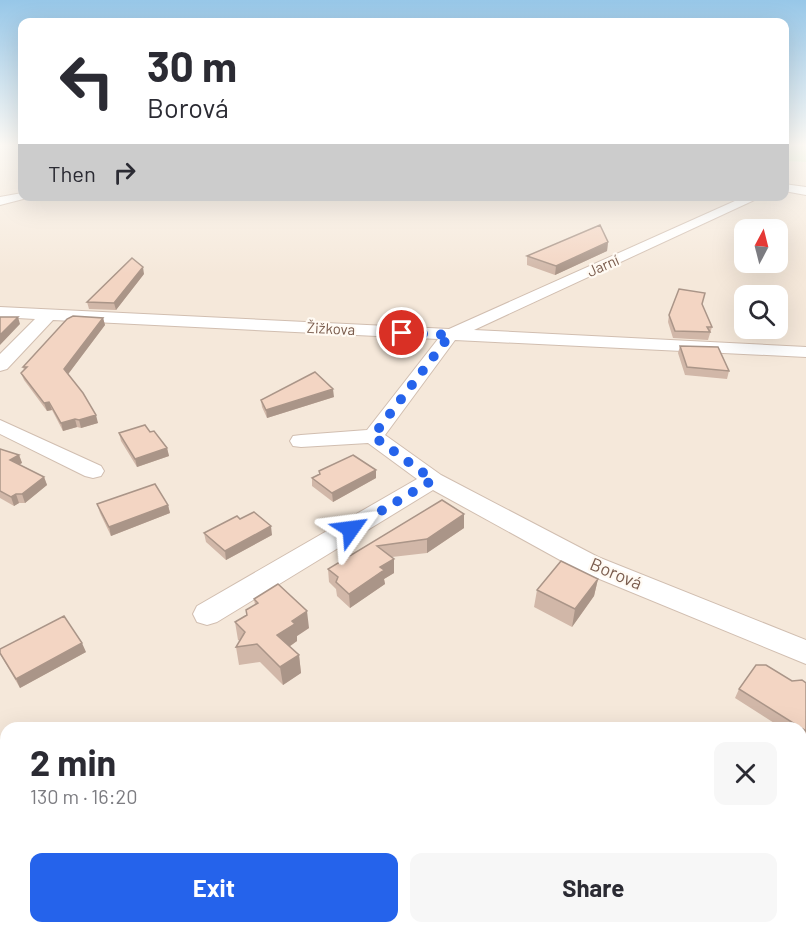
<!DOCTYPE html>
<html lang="en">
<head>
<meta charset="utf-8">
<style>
	body { margin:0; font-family:Barlow,sans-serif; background:#f7f7f7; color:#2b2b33; height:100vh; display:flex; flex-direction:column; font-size:22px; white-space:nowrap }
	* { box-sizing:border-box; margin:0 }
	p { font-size:20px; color:#7c7c81 }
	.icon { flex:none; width:33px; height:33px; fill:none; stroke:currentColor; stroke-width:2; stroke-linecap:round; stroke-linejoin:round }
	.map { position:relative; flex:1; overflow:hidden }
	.panel { position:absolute; left:0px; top:722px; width:807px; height:212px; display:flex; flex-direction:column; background:#fff; border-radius:18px 18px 0 0; box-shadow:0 6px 24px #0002 }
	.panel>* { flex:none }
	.guide { position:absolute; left:18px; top:18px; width:771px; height:183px; border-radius:12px; box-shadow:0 6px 24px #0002; background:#fff; color:#2b2b33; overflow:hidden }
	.needle { width:39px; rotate:7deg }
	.tools { position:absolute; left:734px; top:219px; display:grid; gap:12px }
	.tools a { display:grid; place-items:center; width:54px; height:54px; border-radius:12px; background:#fff; box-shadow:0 6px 24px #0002; font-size:30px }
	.pin { position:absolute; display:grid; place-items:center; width:51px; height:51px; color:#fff; margin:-26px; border:3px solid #fff; border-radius:50%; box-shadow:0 2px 6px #0007 }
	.me { position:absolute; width:66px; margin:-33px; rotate:59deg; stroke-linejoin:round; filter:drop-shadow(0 0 4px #0008) }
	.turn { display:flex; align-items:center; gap:21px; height:126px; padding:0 30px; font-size:27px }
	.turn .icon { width:78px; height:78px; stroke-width:2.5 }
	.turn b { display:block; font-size:42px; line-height:51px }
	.then { display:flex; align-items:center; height:57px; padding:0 30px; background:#0003; gap:12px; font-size:22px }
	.round { display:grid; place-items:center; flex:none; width:63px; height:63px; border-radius:12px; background:#f7f7f7 }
	.head { display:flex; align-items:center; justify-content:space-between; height:102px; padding:0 30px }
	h1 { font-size:36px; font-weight:700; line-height:45px }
	.button { display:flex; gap:12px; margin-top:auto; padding:12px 30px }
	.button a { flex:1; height:69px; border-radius:12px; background:#2563eb; color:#fff; font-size:24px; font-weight:700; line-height:69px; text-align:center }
	.button a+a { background:#f7f7f7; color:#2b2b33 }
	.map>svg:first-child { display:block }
	.residential { fill:#f5e8da; fill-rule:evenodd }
	.green { fill:#d8ecc9 }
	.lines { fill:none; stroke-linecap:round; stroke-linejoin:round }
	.minor-casing { stroke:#d1beb0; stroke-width:2 }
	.minor { fill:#fff; fill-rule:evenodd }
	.wall { fill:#d1b7a8 }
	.shaded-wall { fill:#aa9588 }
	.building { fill:#f3d5c3; stroke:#aa9588; stroke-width:1.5 }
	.route { stroke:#2563eb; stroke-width:10; stroke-dasharray:0 18 }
	.labels { text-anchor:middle; stroke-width:4.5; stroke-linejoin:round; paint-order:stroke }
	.far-street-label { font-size:15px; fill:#7a5c4d; stroke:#fffaf3 }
	.street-label { font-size:18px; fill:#7a5c4d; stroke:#fffaf3 }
</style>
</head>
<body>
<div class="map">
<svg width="806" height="932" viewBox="0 0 806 932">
	<rect width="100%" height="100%" fill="#fdf6ec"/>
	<path class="residential" d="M0 144H22V196H784L785 161 806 162V932H0ZM744 230H777V262H744ZM744 296H777V328H744ZM6 728H801V927H6Z"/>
	<path class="green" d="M785 144H806V162L785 161Z"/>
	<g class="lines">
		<defs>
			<path id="minor" d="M784 184 806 187V195L784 191Z
				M22 193V196H35L0 205V197Z
				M746 196H763L474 330 806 347V357L455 340 385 435 441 475 598 557 806 640V664L580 571 433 490 217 622 207 625 197 622 193 614 197 606 417 479 368 443 301 447 293 446 290 441 293 436 301 435 367 430 438 339 53 320 7 369 0 371V354L35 319 0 317V307L449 329Z
				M0 420 101 466 104 471 101 476 93 478 85 476 0 434Z
				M0 905 6 907V927H24L26 932H0Z"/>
		</defs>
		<use href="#minor" class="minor-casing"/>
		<use href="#minor" class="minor"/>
	</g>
	<path class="wall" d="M608 242 607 251 555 275 527 265V256Z
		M144 274 116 310 89 309 87 302Z
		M702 304 712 327 708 340 673 338 668 322 669 315Z
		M103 318 105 325 68 374 98 423 81 428 77 427 63 431 52 410 47 411 24 380 21 373 24 370 23 367Z
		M680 346 729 371 727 379 685 375 678 353Z
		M334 397 267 418 262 407 261 400Z
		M119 433 167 448 169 456 137 467 121 441Z
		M0 449 19 455 22 463 19 464 44 477 47 485 25 503H19L14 506 0 498Z
		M319 471 376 478 333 502 312 486V478L319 474Z
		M442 500 464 528 427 553 392 557 394 573 384 579 385 584 350 608 337 596 336 589 329 582 328 569Z
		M97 504 168 505 170 513 111 536 100 513Z
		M240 519 272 535 226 560 206 542 204 533Z
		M598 579 594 596 572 627 534 607 537 590Z
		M254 599 309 628 297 636V641L289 647 299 655 301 673 283 685 260 662 239 665 236 647 240 641 238 640 235 622 246 615V610L255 605Z
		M86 652 20 688 0 654Z
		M792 681 806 683V743L801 739V728H782L735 698 739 689Z"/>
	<path class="shaded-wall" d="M608 242 607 251 555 275 556 266Z
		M143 267 144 274 116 310 114 303Z
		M18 317 20 324 0 345V335Z
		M103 318 105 325 66 377 64 369Z
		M333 389 334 397 267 418 266 410Z
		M49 402 52 410 47 411 44 403Z
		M96 415 98 423 81 428 79 420Z
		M75 419 77 427 63 431 61 423Z
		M167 448 169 456 137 467 135 459Z
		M19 455 22 463 13 468 10 460Z
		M376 470V478L333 502 332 493Z
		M44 477 47 485 25 503 22 494Z
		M16 494 19 503 14 506 11 497Z
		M168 505 170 513 111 536 109 527Z
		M464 514V528L427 553V539Z
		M271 526 272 535 226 560 225 551Z
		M394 559V573L384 579 385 584 350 608 349 594 380 567Z
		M598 579 594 596 572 627 575 609Z
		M307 611 309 628 297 636V641L280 653 277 635 292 621Z
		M82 643 86 652 20 688 16 679Z
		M299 655 301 673 283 685 280 667Z
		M93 927H108L102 932H87Z"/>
	<path class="building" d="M600 225 608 242 556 266 527 256Z
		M132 258 143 267 114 303 87 302Z
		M679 289 705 293 702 304 712 327H707L710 332 675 331 669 315Z
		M73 316 103 318 64 369 83 393 96 415 79 420 75 419 61 423 49 402 44 403 21 373 27 367H23L67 319Z
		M0 317H18L0 335Z
		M680 346 718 347 729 371 687 367Z
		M315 372 333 389 266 410 261 400Z
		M145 425 150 432 154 431 167 448 135 459 119 433Z
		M0 449 19 455 10 460 44 477 22 494H16L11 497 0 491Z
		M353 455 376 470 332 493 312 478 320 474 319 471Z
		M155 484 168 505 109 527 97 504Z
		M442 500 464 514 427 539 377 546 394 559 380 567 384 570 349 594 336 582 338 577 328 569Z
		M254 512 271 526 225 551 204 533 237 516 240 519Z
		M561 561 598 579 575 609 537 590Z
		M278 584 307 611 292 621 295 624 277 635 299 655 280 667 257 644 236 647 245 632 235 622 247 615 246 610 258 603 254 599Z
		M64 616 82 643 16 679 0 653V649Z
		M756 665H766L792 681 802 680 806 683V731L739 689Z
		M68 927H93L87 932H71Z
		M213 927H223L229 932H209Z
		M641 927H682L687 932H637Z"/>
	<linearGradient id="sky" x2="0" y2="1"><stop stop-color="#97c7e8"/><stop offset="0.53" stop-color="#fefbf6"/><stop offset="1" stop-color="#fefbf6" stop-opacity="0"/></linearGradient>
	<rect width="806" height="274" fill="url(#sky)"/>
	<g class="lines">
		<path class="route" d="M351 529 433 480 373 436 450 335 402 333"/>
	</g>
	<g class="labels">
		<g class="far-street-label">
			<text transform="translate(603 266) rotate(-24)" y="5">Jarní</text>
			<text transform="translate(331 329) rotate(3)" y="5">Žižkova</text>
		</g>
		<g class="street-label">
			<text transform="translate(616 574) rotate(23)" y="6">Borová</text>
		</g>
	</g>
</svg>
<div class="tools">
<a><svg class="needle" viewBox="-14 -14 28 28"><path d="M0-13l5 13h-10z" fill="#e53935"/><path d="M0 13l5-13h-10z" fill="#7c7c81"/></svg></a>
<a><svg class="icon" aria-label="search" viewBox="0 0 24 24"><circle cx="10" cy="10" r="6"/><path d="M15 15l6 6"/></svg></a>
</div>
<div class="pin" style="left:402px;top:333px;background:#d93025"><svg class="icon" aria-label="arrive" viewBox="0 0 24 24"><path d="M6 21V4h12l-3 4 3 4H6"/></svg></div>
<svg class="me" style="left:351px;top:529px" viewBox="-20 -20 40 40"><path d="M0-17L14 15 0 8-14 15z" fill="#2563eb" stroke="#fff" stroke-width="4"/></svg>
<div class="guide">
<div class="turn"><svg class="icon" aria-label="left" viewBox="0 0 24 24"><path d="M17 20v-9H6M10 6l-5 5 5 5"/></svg><div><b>30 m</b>Borová</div></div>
<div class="then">Then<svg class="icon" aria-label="right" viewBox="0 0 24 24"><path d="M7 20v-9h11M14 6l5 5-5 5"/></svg></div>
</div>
<section class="panel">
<div class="head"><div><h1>2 min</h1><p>130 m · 16:20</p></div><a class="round"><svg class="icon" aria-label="close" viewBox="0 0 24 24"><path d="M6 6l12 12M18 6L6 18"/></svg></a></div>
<div class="button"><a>Exit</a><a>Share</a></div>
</section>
</div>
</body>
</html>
